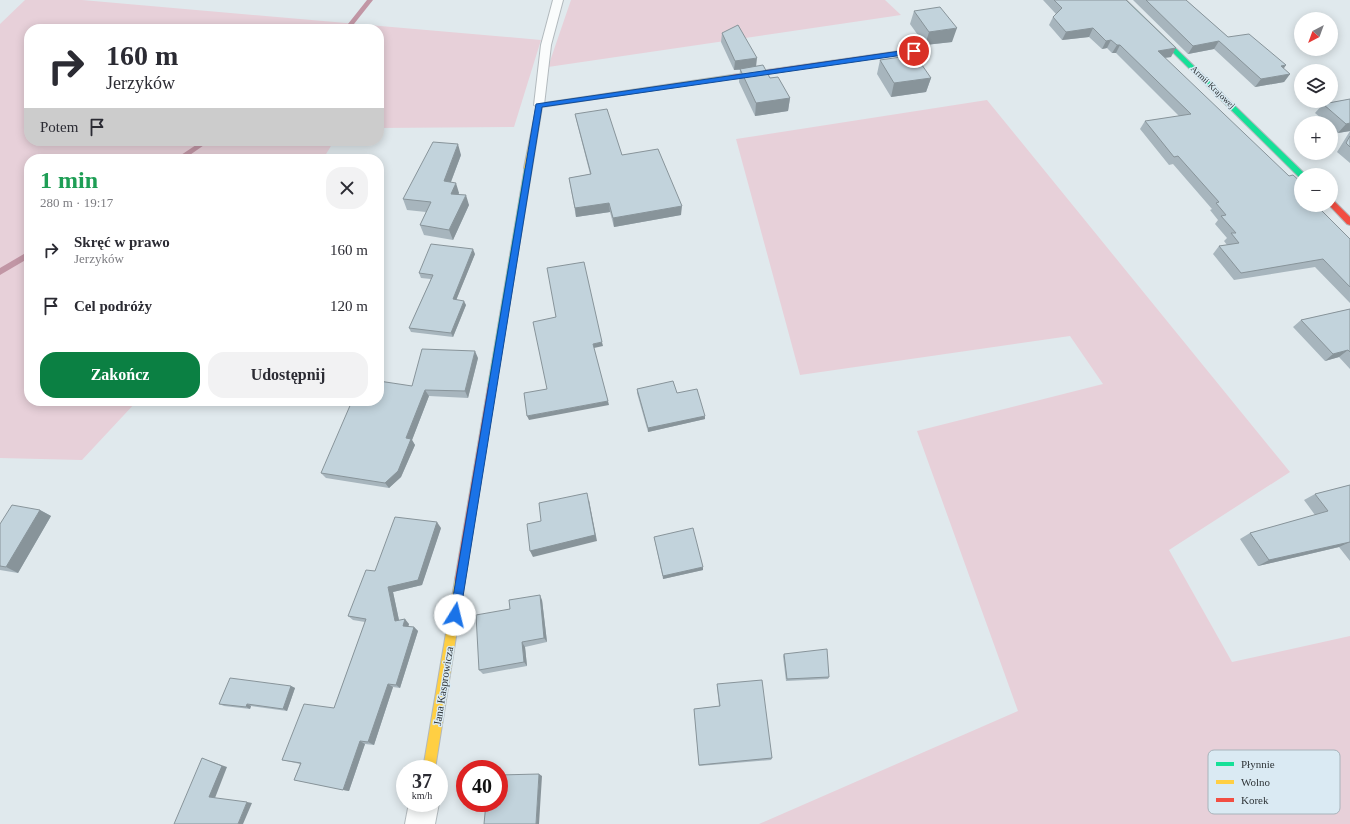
<!DOCTYPE html>
<html lang="pl">
<head>
<meta charset="utf-8">
<style>
	body { margin:0; font-family:"Times New Roman",serif; background:#f2f2f3; color:#2b2b33; height:100vh; display:flex; flex-direction:column; font-size:15px; white-space:nowrap }
	* { box-sizing:border-box; margin:0 }
	p { font-size:13px; color:#7c7c81 }
	.icon { flex:none; width:22px; height:22px; fill:none; stroke:currentColor; stroke-width:2; stroke-linecap:round; stroke-linejoin:round }
	.map { position:relative; flex:1; overflow:hidden }
	.side { position:absolute; left:24px; top:154px; width:360px; height:252px; display:flex; flex-direction:column; background:#fff; border-radius:16px; box-shadow:0 2px 10px #0003 }
	.side>* { flex:none }
	.guide { position:absolute; left:24px; top:24px; width:360px; height:122px; border-radius:16px; box-shadow:0 2px 10px #0003; background:#fff; color:#2b2b33; overflow:hidden }
	.needle { width:26px; rotate:221deg }
	.buttons { position:absolute; left:1294px; top:12px; display:grid; gap:8px }
	.buttons a { display:grid; place-items:center; width:44px; height:44px; border-radius:50%; background:#fff; box-shadow:0 2px 10px #0003; font-size:20px }
	.speed { position:absolute; left:396px; top:760px; display:flex; gap:8px; font-size:20px; font-weight:700; text-align:center }
	.speed>* { display:grid; place-content:center; width:52px; height:52px; border-radius:50%; background:#fff; box-shadow:0 2px 10px #0003; line-height:1 }
	.speed small { font-size:10px; font-weight:400 }
	.speed .limit { border:6px solid #d22; background:#fff; color:#111 }
	.pin { position:absolute; display:grid; place-items:center; width:34px; height:34px; color:#fff; margin:-17px; border:2px solid #fff; border-radius:50%; box-shadow:0 1px 4px #0007 }
	.me { position:absolute; width:44px; margin:-22px; rotate:9deg; stroke-linejoin:round; filter:drop-shadow(0 0 3px #0008) }
	.turn { display:flex; align-items:center; gap:14px; height:84px; padding:0 16px; font-size:18px }
	.turn .icon { width:52px; height:52px; stroke-width:2.5 }
	.turn b { display:block; font-size:28px; line-height:34px }
	.then { display:flex; align-items:center; height:38px; padding:0 16px; background:#0003; gap:8px; font-size:15px }
	.round { display:grid; place-items:center; flex:none; width:42px; height:42px; border-radius:16px; background:#f2f2f3 }
	.headline { display:flex; align-items:center; justify-content:space-between; height:68px; padding:0 16px }
	h1 { font-size:24px; font-weight:700; line-height:30px; color:#1e9e55 }
	.action { display:flex; gap:8px; margin-top:auto; padding:8px 16px }
	.action a { flex:1; height:46px; border-radius:16px; background:#0b8043; color:#fff; font-size:16px; font-weight:700; line-height:46px; text-align:center }
	.action a+a { background:#f2f2f3; color:#2b2b33 }
	ul { padding:0; list-style:none }
	li { display:flex; align-items:center; gap:12px; height:56px; padding:0 16px }
	li div { flex:1 }
	li b { display:block; font-size:15px }
	li em { font-style:normal }
	.map>svg:first-child { display:block }
	.green { fill:#e7d0d9 }
	.lines { fill:none; stroke-linecap:round; stroke-linejoin:round }
	.stream { fill:#c196a5; fill-rule:evenodd }
	.lane-casing { stroke:#b2b9bd; stroke-width:2 }
	.street-casing { stroke:#b2b9bd; stroke-width:2 }
	.fast-casing { stroke:#b2b9bd; stroke-width:2 }
	.slow-casing { stroke:#b2b9bd; stroke-width:2 }
	.jam-casing { stroke:#b2b9bd; stroke-width:2 }
	.lane { fill:#fafcfc; fill-rule:evenodd }
	.street { fill:#fafcfc; fill-rule:evenodd }
	.fast { fill:#16e098; fill-rule:evenodd }
	.slow { fill:#ffcf43; fill-rule:evenodd }
	.jam { fill:#f24e42; fill-rule:evenodd }
	.wall { fill:#a7b5bd }
	.shaded-wall { fill:#88949a }
	.building { fill:#c2d3dc; stroke:#88949a }
	.route { fill:#1a73e8; stroke:#114b97 }
	.labels { text-anchor:middle; stroke-width:3; stroke-linejoin:round; paint-order:stroke }
	.far-street-label { font-size:9px; fill:#2f3538; stroke:#daeaf3 }
	.street-label { font-size:11px; fill:#2f3538; stroke:#daeaf3 }
	.key { fill:#daeaf3; stroke:#a7b4bb; stroke-width:1 }
	.key-label { font-size:11px; fill:#2f3538 }
</style>
</head>
<body>
<div class="map">
<svg width="1350" height="824" viewBox="0 0 1350 824">
	<rect width="100%" height="100%" fill="#e0e9ed"/>
	<path class="green" d="M25 0H82L541 40 514 127 379 128V29H29V141H334L323 159H29V401H137L82 460 0 458V24Z
		M571 0H885L901 15 548 67Z
		M987 100 1290 472 1169 550 1232 662 1350 636V824H759L1018 711 917 431 1103 384 1070 336 800 375 736 139Z"/>
	<g class="lines">
		<path class="stream" d="M367 0H373L350 29H344Z
			M202 141H210L184 159H175Z
			M29 251V258L0 275V268Z"/>
		<defs>
			<path id="lane" d="M553 0H563L551 45 544 105 539 108 534 105 541 45Z"/>
			<path id="street" d="M409 803H439L435 824H405Z"/>
			<path id="fast" d="M1120 0H1126L1306 175H1301V177H1299Z
				M525 166H531L532 168 496 386 495 389H489L488 386Z"/>
			<path id="slow" d="M732 75 734 76V78L542 107 532 168 528 170 524 168 537 104Z
				M460 575 464 576 465 580 435 769H423L455 580 456 576Z"/>
			<path id="jam" d="M914 49 917 51 916 52 732 79 729 77 732 75Z
				M1331 200 1334 201 1350 217V225L1347 224 1329 205H1331Z
				M492 382 495 383 496 386 465 580 464 584 460 585 456 584 455 580 488 386 489 383Z"/>
		</defs>
		<use href="#lane" class="lane-casing"/>
		<use href="#street" class="street-casing"/>
		<use href="#fast" class="fast-casing"/>
		<use href="#slow" class="slow-casing"/>
		<use href="#jam" class="jam-casing"/>
		<use href="#lane" class="lane"/>
		<use href="#street" class="street"/>
		<use href="#fast" class="fast"/>
		<use href="#slow" class="slow"/>
		<use href="#jam" class="jam"/>
	</g>
	<path class="wall" d="M1043 0H1126L1171 57 1165 58 1301 205 1350 239V303L1315 267 1234 280 1213 254 1219 246 1227 245 1224 241 1227 238 1215 224 1218 220 1210 210 1212 209 1173 164 1169 165 1140 129 1145 121 1179 116 1116 53H1112L1107 48 1102 49 1089 37 1062 40 1049 25 1053 17 1056 14Z
		M1133 0H1186L1228 37 1286 65 1283 69 1290 74 1284 82 1255 87 1214 49 1188 54Z
		M914 11 952 42 925 45 910 24Z
		M722 33 756 66 770 78 790 98 788 111 755 116 739 82 740 70H734L721 42Z
		M880 60 931 78 926 92 891 97 877 74Z
		M1350 99V163L1337 152 1350 131 1338 133 1331 127V123H1327L1315 113 1323 104Z
		M575 114 622 155 681 215 614 227 610 212 576 217 569 178 590 174 577 123Z
		M461 155 451 182 459 193 458 194 469 205 453 240 424 235 420 225 426 212 407 210 403 199Z
		M475 254 456 300 466 305 453 337 411 332 409 328 431 279 421 278 419 273Z
		M1350 309V369L1339 357 1325 361 1293 327 1301 320Z
		M478 358 468 398 429 396 412 440 415 445 401 477 389 488 326 478 321 473 412 386Z
		M637 389 677 393 705 419 648 432 637 393Z
		M1350 485V561L1339 547 1258 566 1240 539 1250 533 1315 515 1304 500 1315 494Z
		M40 510 51 516 18 573 0 570V524Z
		M441 528 422 585 393 592 399 620 409 624 408 627H414L418 631 400 688 393 687 374 745 365 744 349 791 294 780 300 764 282 760 334 708 365 622 353 620 348 616 375 571Z
		M654 537 703 570 663 579Z
		M542 600 547 642 525 647 527 666 483 674 479 670 510 609Z
		M784 654 829 677 828 679 786 681 783 656Z
		M717 684 772 758 771 760 699 766 694 709 719 706 717 686Z
		M291 686 295 688 287 711 251 706 250 709 224 706 219 704Z"/>
	<path class="shaded-wall" d="M957 28 952 42 925 45 929 32Z
		M1093 28 1089 37 1062 40 1066 32Z
		M1111 40 1107 48 1102 49 1106 41Z
		M1219 41 1214 49 1188 54 1193 46Z
		M1117 45H1120L1116 53H1112Z
		M1176 48 1171 57 1153 59 1158 51Z
		M757 58 756 67 734 70 735 61Z
		M1286 65 1280 74 1281 66Z
		M1290 74 1284 82 1255 87 1261 79Z
		M931 78 926 92 891 97 894 83Z
		M790 98 788 111 755 116 756 103Z
		M1350 123V131L1338 133 1346 124Z
		M458 144 461 155 447 192 444 181Z
		M456 183 459 193 454 204 451 194Z
		M466 195 469 205 453 240 449 230Z
		M609 203 610 212 576 217 575 208Z
		M682 206 681 215 614 227 613 218Z
		M473 249 475 254 455 303 453 299Z
		M464 301 466 305 453 337 451 333Z
		M602 342 603 346 594 348 593 344Z
		M1348 350 1339 357 1325 361 1333 354Z
		M475 351 478 358 468 398 465 391Z
		M425 390 429 396 412 440 415 445 401 477 389 488 385 483 406 438Z
		M608 401 609 405 529 420 527 416Z
		M705 416V419L648 432V428Z
		M589 500 597 541 533 557 530 551Z
		M40 510 51 516 18 573 6 567Z
		M437 522 441 528 422 585 393 592 400 625 395 621 388 587Z
		M1350 542 1339 547 1258 566 1269 560Z
		M703 567V570L663 579V576Z
		M540 595 542 600 547 642 544 638Z
		M405 619 409 624 407 630 403 626Z
		M414 627 418 631 400 688 396 685Z
		M522 642 525 647 527 666 524 662Z
		M388 684 393 687 374 745 368 742Z
		M291 686 295 688 287 711 283 709Z
		M247 704 251 706 250 709 246 707Z
		M360 741 365 744 349 791 343 790Z
		M202 758 207 760 227 767 215 798 209 797Z
		M539 774 542 776 539 824H536Z
		M247 802 252 803 243 824H238Z"/>
	<path class="building" d="M1054 0H1126L1176 48 1158 51 1289 176 1293 175 1301 182V205H1316L1350 239V287L1323 259 1241 273 1219 246 1239 243 1231 233H1236L1221 216 1226 215 1216 203 1219 202 1178 156 1174 157 1145 121 1191 114 1120 45H1117L1111 40 1106 41 1093 28 1066 32 1053 17 1062 8Z
		M1146 0H1186L1228 37 1249 34 1286 65 1281 66 1290 74 1261 79 1219 41 1193 46Z
		M940 7 957 28 929 32 914 11Z
		M738 25 757 58 735 61 722 33Z
		M915 55 931 78 894 83 880 60Z
		M763 65 770 78 778 77 790 98 756 103 740 69Z
		M1350 99V123L1346 124 1323 104Z
		M607 109 622 155 658 149 682 206 613 218 609 203 575 208 569 178 591 174 575 114Z
		M1350 136V147L1346 143Z
		M433 142 458 144 444 181 456 183 451 194 466 195 449 230 420 225 431 202 403 199Z
		M431 244 473 249 453 299 464 301 451 333 409 328 433 275 419 273Z
		M584 262 602 342 593 344 608 401 527 416 524 393 547 389 533 322 556 317 547 268Z
		M1350 309V352L1348 350 1333 354 1301 320Z
		M422 349 475 351 465 391 425 390 406 438 411 439 398 471 385 483 321 473 352 401H379V381L412 386Z
		M673 381 677 393 697 389 705 416 648 428 637 389Z
		M1350 485V542L1269 560 1250 533 1328 511 1315 494Z
		M587 493 595 535 530 551 527 524 541 521 539 503Z
		M12 505 40 510 6 567 0 566V524Z
		M395 517 437 522 418 580 388 587 395 621 405 619 403 626 414 627 396 685 388 684 368 742 360 741 343 790 294 780 301 763 282 760 304 704 334 708 366 619 348 616 366 570 375 571Z
		M693 528 703 567 663 576 654 537Z
		M540 595 544 638 522 642 524 662 479 670 476 615 510 609 509 600Z
		M827 649 829 677 787 679 784 654Z
		M230 678 291 686 283 709 247 704 246 707 219 704Z
		M762 680 772 758 699 765 694 709 720 706 717 684Z
		M202 758 222 766 209 797 247 802 238 824H174Z
		M539 774 536 824H484L486 803H499V775Z"/>
	<path class="route" d="M914 49 918 51 917 53 542 107 460 615 459 618 455 620 451 618 450 615 536 104Z"/>
	<g class="labels">
		<g class="far-street-label">
			<text transform="translate(1213 87) rotate(44)" y="3">Armii Krajowej</text>
		</g>
		<g class="street-label">
			<text transform="translate(443 686) rotate(-81)" y="4">Jana Kasprowicza</text>
		</g>
	</g>
	<rect x="1208" y="750" width="132" height="64" rx="6" class="key"/>
	<rect x="1216" y="762" width="18" height="4" fill="#16e098"/>
	<rect x="1216" y="780" width="18" height="4" fill="#ffcf43"/>
	<rect x="1216" y="798" width="18" height="4" fill="#f24e42"/>
	<g class="key-label">
		<text x="1241" y="768">Płynnie</text>
		<text x="1241" y="786">Wolno</text>
		<text x="1241" y="804">Korek</text>
	</g>
</svg>
<div class="buttons">
<a><svg class="needle" viewBox="-14 -14 28 28"><path d="M0-13l5 13h-10z" fill="#e53935"/><path d="M0 13l5-13h-10z" fill="#7c7c81"/></svg></a>
<a><svg class="icon" aria-label="layers" viewBox="0 0 24 24"><path d="M12 4l9 5-9 5-9-5zM3 14l9 5 9-5"/></svg></a>
<a>+</a>
<a>−</a>
</div>
<div class="speed"><div>37<small>km/h</small></div><div class="limit">40</div></div>
<div class="pin" style="left:914px;top:51px;background:#d93025"><svg class="icon" aria-label="arrive" viewBox="0 0 24 24"><path d="M6 21V4h12l-3 4 3 4H6"/></svg></div>
<svg class="me" style="left:455px;top:615px" viewBox="-20 -20 40 40"><circle r="19" fill="#fff"/><path d="M0-13L10 11 0 6-10 11z" fill="#1a73e8"/></svg>
<div class="guide">
<div class="turn"><svg class="icon" aria-label="right" viewBox="0 0 24 24"><path d="M7 20v-9h11M14 6l5 5-5 5"/></svg><div><b>160 m</b>Jerzyków</div></div>
<div class="then">Potem<svg class="icon" aria-label="arrive" viewBox="0 0 24 24"><path d="M6 21V4h12l-3 4 3 4H6"/></svg></div>
</div>
<section class="side">
<div class="headline"><div><h1>1 min</h1><p>280 m · 19:17</p></div><a class="round"><svg class="icon" aria-label="close" viewBox="0 0 24 24"><path d="M6 6l12 12M18 6L6 18"/></svg></a></div>
<ul>
<li><svg class="icon" aria-label="right" viewBox="0 0 24 24"><path d="M7 20v-9h11M14 6l5 5-5 5"/></svg><div><b>Skręć w prawo</b><p>Jerzyków</p></div><em>160 m</em></li>
<li><svg class="icon" aria-label="arrive" viewBox="0 0 24 24"><path d="M6 21V4h12l-3 4 3 4H6"/></svg><div><b>Cel podróży</b></div><em>120 m</em></li>
</ul>
<div class="action"><a>Zakończ</a><a>Udostępnij</a></div>
</section>
</div>
</body>
</html>
